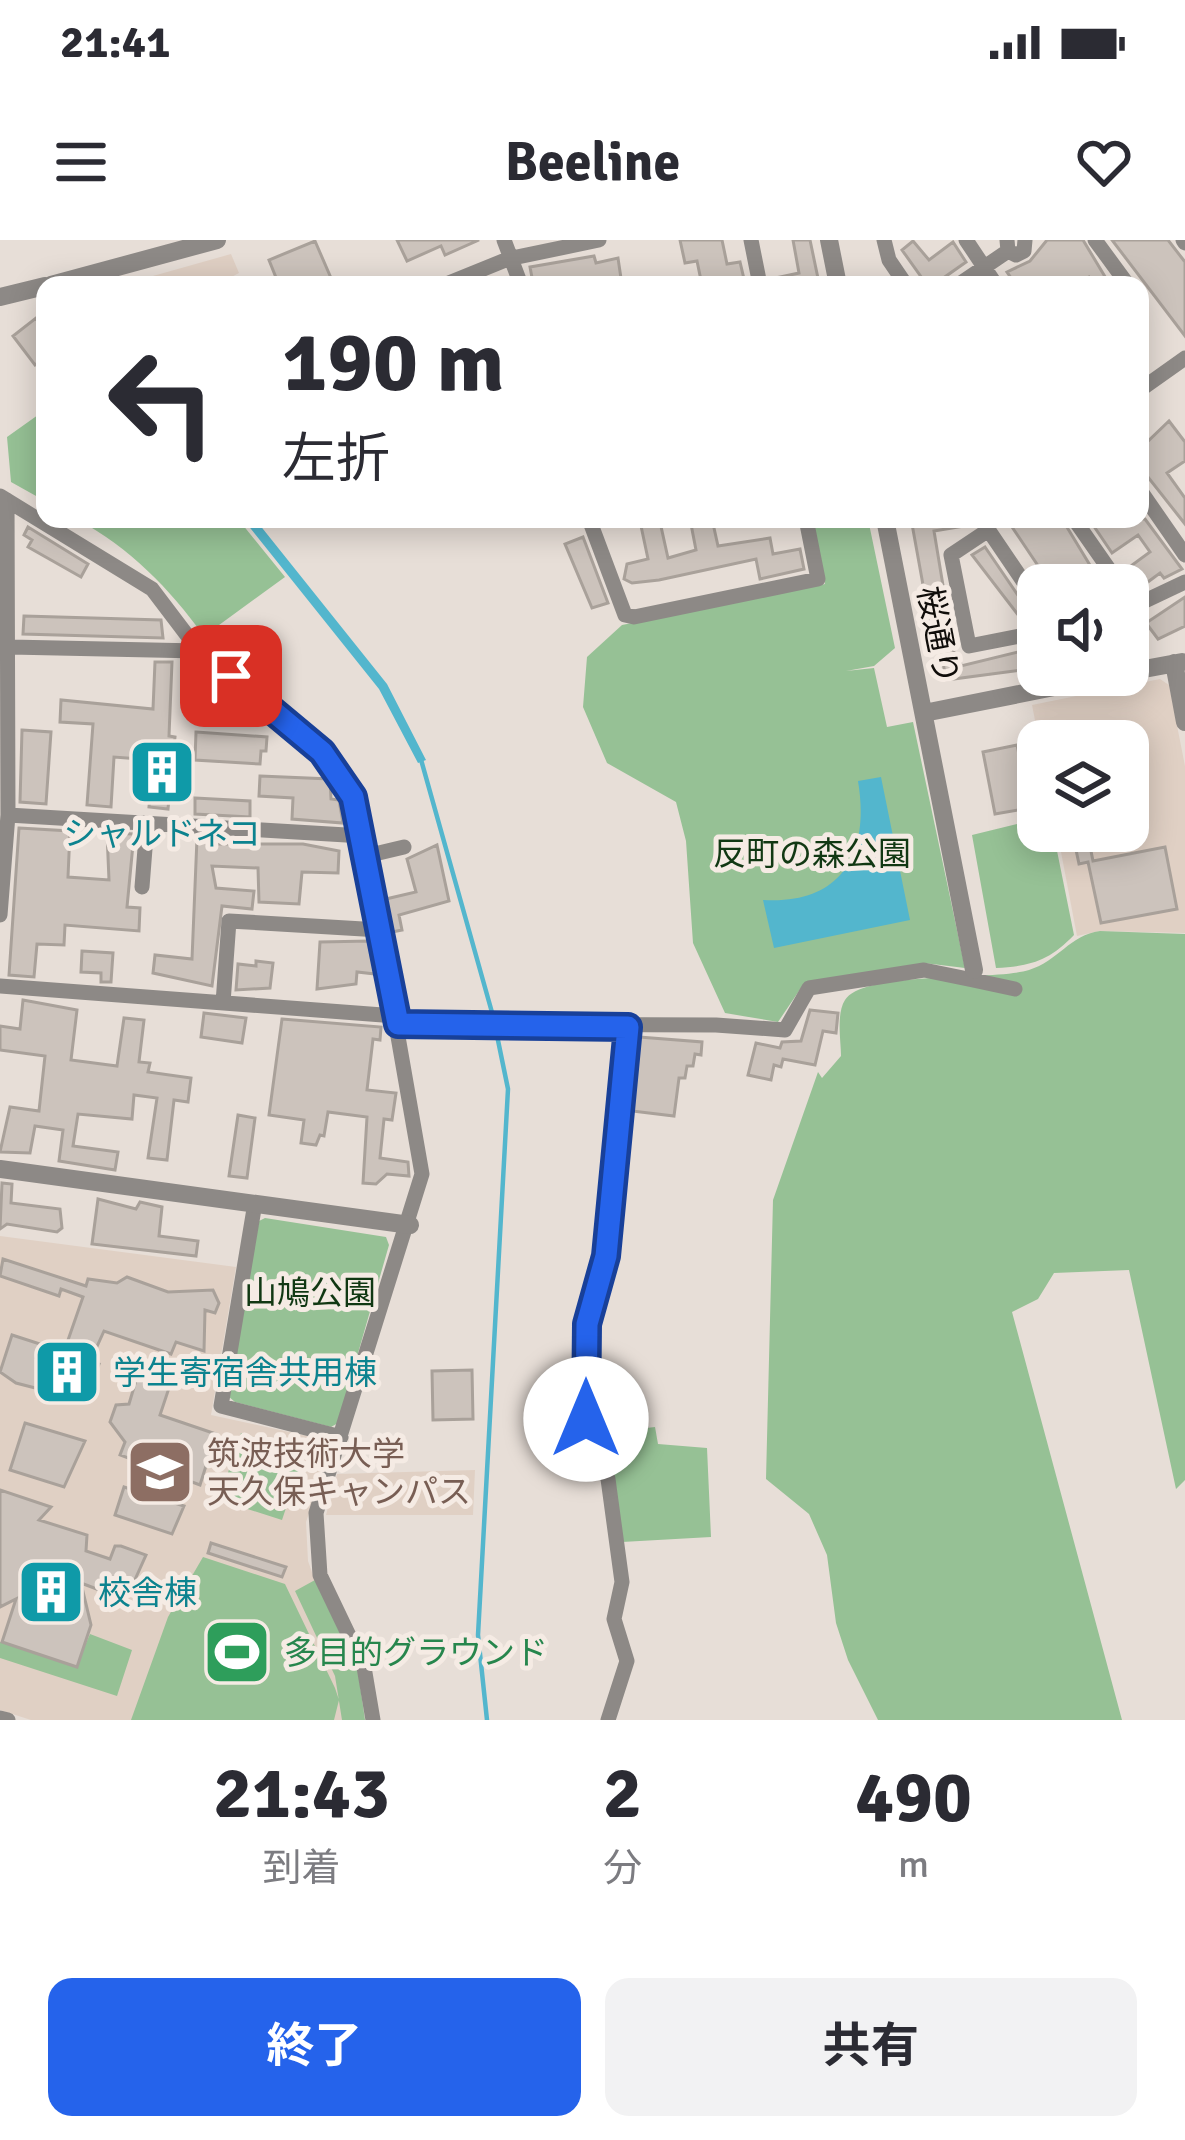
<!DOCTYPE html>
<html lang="ja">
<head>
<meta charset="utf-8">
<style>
	body { margin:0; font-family:Signika,"Noto Sans JP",sans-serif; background:#f2f2f3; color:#2b2b33; height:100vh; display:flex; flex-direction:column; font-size:45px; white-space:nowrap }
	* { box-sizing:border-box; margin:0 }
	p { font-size:39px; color:#7c7c81 }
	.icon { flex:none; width:66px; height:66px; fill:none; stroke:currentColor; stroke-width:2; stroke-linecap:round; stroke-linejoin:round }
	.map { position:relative; height:1480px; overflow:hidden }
	.details { display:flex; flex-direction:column; background:#fff; flex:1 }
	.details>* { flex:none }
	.hud { position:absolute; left:36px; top:36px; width:1113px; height:252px; border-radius:24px; box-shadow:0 6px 30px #0003; background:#fff; color:#2b2b33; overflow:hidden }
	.buttons { position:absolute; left:1017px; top:324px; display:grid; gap:24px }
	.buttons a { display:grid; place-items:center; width:132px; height:132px; border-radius:24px; background:#fff; box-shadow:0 6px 30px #0003; font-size:60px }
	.pin { position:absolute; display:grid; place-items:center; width:102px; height:102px; color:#fff; margin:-51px; border-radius:24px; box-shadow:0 6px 18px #0006 }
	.me { position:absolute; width:132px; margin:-66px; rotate:0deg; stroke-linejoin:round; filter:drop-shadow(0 0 9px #0008) }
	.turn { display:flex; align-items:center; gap:42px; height:252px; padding:0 48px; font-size:54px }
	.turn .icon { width:156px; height:156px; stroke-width:2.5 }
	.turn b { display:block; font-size:84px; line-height:102px }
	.eta { display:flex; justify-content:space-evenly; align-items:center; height:204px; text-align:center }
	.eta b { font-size:72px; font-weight:700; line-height:84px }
	.cta { display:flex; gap:24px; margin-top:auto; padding:24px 48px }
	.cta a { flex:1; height:138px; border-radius:24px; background:#2563eb; color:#fff; font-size:48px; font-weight:700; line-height:138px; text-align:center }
	.cta a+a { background:#f2f2f3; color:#2b2b33 }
	.status { display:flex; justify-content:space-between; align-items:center; height:84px; padding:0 60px; background:#fff; direction:ltr }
	.status svg { height:33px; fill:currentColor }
	header { display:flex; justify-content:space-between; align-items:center; height:156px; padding:0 48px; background:#fff; font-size:54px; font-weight:700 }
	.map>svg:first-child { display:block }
	.built { fill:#e0d0c4 }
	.green { fill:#96c195 }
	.water { fill:#53b6cd }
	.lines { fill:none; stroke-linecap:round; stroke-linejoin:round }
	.stream { stroke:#53b6cd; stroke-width:4.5 }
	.building { fill:#ccc3bc; stroke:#a9a19a; stroke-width:3 }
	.minor { stroke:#8d8986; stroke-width:15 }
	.tertiary { stroke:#8d8986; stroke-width:18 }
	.route-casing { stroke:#184099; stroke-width:30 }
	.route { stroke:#2563eb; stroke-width:21 }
	.labels { text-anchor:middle; stroke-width:10; stroke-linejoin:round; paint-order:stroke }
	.street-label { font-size:33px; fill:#100d0a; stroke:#f5ebe4 }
	.culture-label { font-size:33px; fill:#0d838f; stroke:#f5ebe4; text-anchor:start }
	.park-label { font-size:33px; fill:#113813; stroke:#f5ebe4 }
	.education-label { font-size:33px; fill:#785e54; stroke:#f5ebe4; text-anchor:start }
	.leisure-label { font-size:33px; fill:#27864d; stroke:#f5ebe4; text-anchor:start }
</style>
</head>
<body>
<div class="status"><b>21:41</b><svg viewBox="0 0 49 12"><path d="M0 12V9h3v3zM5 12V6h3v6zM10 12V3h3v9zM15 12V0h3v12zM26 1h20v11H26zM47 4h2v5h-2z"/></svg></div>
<header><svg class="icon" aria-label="menu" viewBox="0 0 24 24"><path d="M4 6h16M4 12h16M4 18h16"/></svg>Beeline<svg class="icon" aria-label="heart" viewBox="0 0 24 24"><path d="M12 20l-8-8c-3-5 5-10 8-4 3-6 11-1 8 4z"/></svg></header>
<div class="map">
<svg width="1185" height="1480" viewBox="0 0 1185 1480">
	<rect width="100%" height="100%" fill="#e7ded7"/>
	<path class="built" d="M231 14 239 33 216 45H121Z
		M1160 439 1169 445 1185 526V693L1100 691 1077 696 1057 591H1128V501H1039L1032 465Z
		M0 996 236 1027 211 1175 326 1200 331 1207 306 1282 308 1321 365 1480H31L0 1470Z
		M475 1230 473 1275H326L337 1234Z"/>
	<path class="green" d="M45 170V261L11 242 7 197Z
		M77 279H238L285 337 204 396C168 347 131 309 77 279Z
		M812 279H868L895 408 874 426 846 431 874 428 887 487 913 482 965 728 924 723 803 745 778 782 725 773 693 703 686 601 676 562 607 523 583 467 587 417 622 385 825 344Z
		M1038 579V591H1053L1074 695C1049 721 1031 726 996 728L972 595Z
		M1100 691 1185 694V1240L1176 1249 1129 1030 1054 1033 1038 1059 1012 1072 1122 1480H878L848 1420 836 1383 827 1315 809 1274 766 1239 773 960 818 832 822 838 841 816C841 801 836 774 845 760 864 730 994 741 1029 730 1058 721 1070 695 1100 691Z
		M265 978 386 997 389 1005 338 1183 331 1187 235 1162 228 1156 259 981Z
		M655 1187 658 1204 707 1208 711 1297 622 1302 594 1194Z
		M241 1193 304 1214 282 1280 219 1260Z
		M203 1317 285 1344 335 1448 339 1460 334 1480H131L168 1377Z
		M315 1340 358 1431 365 1480H342L335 1436 295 1351Z
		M90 1394 132 1410 117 1456 0 1418V1402L76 1426Z"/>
	<path class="water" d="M243 279H255L387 444 426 520 418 523 379 449Z
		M881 537 910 680 774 708 763 660C843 665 870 612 858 541Z"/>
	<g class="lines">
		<path class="stream" d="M420 516 493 776 508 849 478 1395 487 1480"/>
	</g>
	<path class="building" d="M397 0H479L445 15 441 6 407 21Z
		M680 0H722L727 24 740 22 744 39 702 45 697 21 685 23Z
		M793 0H810L819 43 772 45 771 39 799 33Z
		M1047 0H1083L1110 45H1095L1089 37 1077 45H1016L1007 32 1030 21Z
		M1112 0H1168L1185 22V96Z
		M315 1 334 45H279L269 20Z
		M913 1 929 20 953 2 966 22 942 39 946 45H927L902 10Z
		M594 16 596 23 618 18 622 45H573L572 40 555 44 554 39 533 43 530 27Z
		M36 78 45 90V118L35 125 13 96Z
		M1169 181 1185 202V221L1167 233 1185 258V284L1140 227V209Z
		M690 279H712L718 306 770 298 773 314 800 309 804 329 760 339 756 319 659 340 632 343 624 339 627 324 648 319 641 286 660 282 668 318 696 310Z
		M942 279H969L970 285 934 291 955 418H960L961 426 1026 410 1029 429 946 440 939 399 933 400 912 284Z
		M1018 279H1062L1102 345H1051L1010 284Z
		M1089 279H1145L1182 329 1164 338 1160 333 1141 347 1128 328 1150 312 1138 295 1112 313Z
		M28 287 88 324 81 337 28 307 32 300 24 295Z
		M583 297 608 363 592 368 565 304Z
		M985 307 1028 370 1019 376 972 315Z
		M1185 357V386L1158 399 1146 383Z
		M24 376 161 380 163 398 23 394Z
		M155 422H172L169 496 175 497 168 569 149 567 153 520 114 517 111 567 87 565 93 484 60 482 61 460 153 469Z
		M22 490 51 492 46 564 20 562Z
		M196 492 267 497 266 511H261L260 524 195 520Z
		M1017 505 1030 568 995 574 983 512Z
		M260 536 330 539 331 559 339 560 343 583 292 579 293 558 259 556Z
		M195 558 250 561V577L195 574Z
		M19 588 70 591 68 637 109 640 107 593 134 594 127 667 140 668 139 691 65 685 64 705 37 704 34 737 9 735Z
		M1072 591H1087L1093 621 1165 607 1177 669 1101 683 1088 622 1079 624Z
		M197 598 215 599 214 604H303L339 611 338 633 302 632 299 664 259 662 258 628 212 626 216 648 254 651 252 669 222 666 212 746 153 733 155 715 192 719Z
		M437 605 449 661 399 675 402 690 392 692 386 659 416 652 407 619Z
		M369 701 375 734 357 732 356 744 317 749 320 702Z
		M82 711 113 713 111 742H101V733L81 732Z
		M256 721 273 723 270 748 236 750 238 724 256 726Z
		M23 760 77 770 71 820 117 826 124 778 144 780 139 822 150 823 148 832 191 838 188 862 174 860 167 920 148 918 157 858 134 855 132 879 78 874 73 906 118 912 115 930 59 921 63 890 35 886 30 913 0 912 10 867 39 871 45 816 0 810V786L20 789Z
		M810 770 838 773 836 793 823 791 815 825 783 819 781 827 774 825 771 840 748 835 756 803 780 808 782 802 801 801Z
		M204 773 246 778 242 803 201 797Z
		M282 779 381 787 380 800 373 799 367 850 396 853 392 880 384 879 380 918 408 922 409 936 387 934 376 944 363 943 367 877 328 872 324 896 320 895 316 905 301 903 304 880 269 875Z
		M639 797 702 802 701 815 695 814 693 826H687L685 838H679L674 876 632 871Z
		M238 875 255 878 247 938 229 936Z
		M2 943 12 944 11 963 60 969 62 988 57 992 7 984 0 989Z
		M98 959 136 969 140 962 162 967 159 996 198 1001 196 1016 92 1004Z
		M3 1019 86 1046 88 1039 117 1043 127 1037 168 1052 213 1050 219 1063 215 1073 205 1070 204 1111 176 1102 171 1114 104 1091 90 1122 99 1124 92 1143 85 1141 78 1159 16 1143 0 1132 12 1095 40 1104 36 1118 59 1126 83 1057 61 1049 59 1056 0 1036Z
		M472 1130 473 1179 433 1180 432 1131Z
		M137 1137 169 1148 160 1175 216 1194 200 1245 120 1215 125 1202 110 1182 116 1165 129 1164Z
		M25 1183 85 1201 64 1247 10 1230Z
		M124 1247 184 1266 172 1294 115 1275Z
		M0 1250 51 1267 39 1280 87 1295 86 1311 110 1319 115 1306H121L146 1315 133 1344 115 1356 81 1343 91 1385 77 1427 2 1402 16 1359 0 1367Z
		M211 1303 286 1327 282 1337 208 1313Z"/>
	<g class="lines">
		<path class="minor" d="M504 0 521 45
			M751 0 760 45
			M884 0 889 20 906 45
			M966 0 996 45
			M1007 0 1008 11 1016 15 1024 11 1025 0
			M1095 0 1128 45
			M1183 0 1185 3
			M444 45 508 19 599 0
			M958 45 1008 11
			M1140 150 1185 118
			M1140 250 1185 315
			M0 256 152 349 199 411 322 511 340 532 360 579 422 934 316 1273 320 1335 364 1427 373 1480
			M589 279 625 375 634 377 818 339 806 279
			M981 279 1038 363
			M1074 279 1120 345
			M987 291 951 315 969 406 1020 396 1038 384
			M1128 369 1185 342
			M10 407 199 411
			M8 575 363 596
			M366 616 404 607
			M142 647 147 583
			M0 675 8 575 7 260
			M973 740 1015 749
			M0 746 396 776
			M223 763 229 681 380 690
			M398 784 716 785 785 790 809 748 924 730 973 740 974 730
			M255 963 221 1166 341 1197
			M0 1478 8 1480
			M608 1480 627 1421 614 1379 622 1342 608 1239 587 1179V1084L606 1016 628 787"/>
		<path class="tertiary" d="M829 0 838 45
			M51 45 217 0
			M0 57 45 46
			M885 279 974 730
			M1174 423 1185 482
			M1128 432 1182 422
			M924 473 1114 435
			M0 929 410 985"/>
	</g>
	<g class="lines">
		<defs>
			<path id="route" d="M231 436 322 512 353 557 398 784 628 787 606 1016 587 1084 586 1179"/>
		</defs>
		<use href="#route" class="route-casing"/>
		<use href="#route" class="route"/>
	</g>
	<defs>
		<symbol id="building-square" viewBox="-11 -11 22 22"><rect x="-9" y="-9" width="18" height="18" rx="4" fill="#0f9aa8" stroke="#f5ebe4"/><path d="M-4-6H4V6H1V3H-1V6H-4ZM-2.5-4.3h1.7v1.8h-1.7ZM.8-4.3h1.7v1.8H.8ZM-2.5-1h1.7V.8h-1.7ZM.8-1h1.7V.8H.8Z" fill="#fff"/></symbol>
		<symbol id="university-square" viewBox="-11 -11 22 22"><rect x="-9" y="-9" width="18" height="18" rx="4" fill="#8d6e63" stroke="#f5ebe4"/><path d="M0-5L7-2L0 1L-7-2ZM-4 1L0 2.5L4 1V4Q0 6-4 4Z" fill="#fff"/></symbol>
		<symbol id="stadium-square" viewBox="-11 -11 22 22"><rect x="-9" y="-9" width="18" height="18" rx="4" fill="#2e9e5b" stroke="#f5ebe4"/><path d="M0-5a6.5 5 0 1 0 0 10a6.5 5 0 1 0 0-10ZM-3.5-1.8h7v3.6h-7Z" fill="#fff"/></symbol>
	</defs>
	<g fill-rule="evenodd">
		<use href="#building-square" x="124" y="494" width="76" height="76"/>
		<use href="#building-square" x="29" y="1094" width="76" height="76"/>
		<use href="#university-square" x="122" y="1194" width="76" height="76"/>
		<use href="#building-square" x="13" y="1314" width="76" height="76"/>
		<use href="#stadium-square" x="199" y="1374" width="76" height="76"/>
	</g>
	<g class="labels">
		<g class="street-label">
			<text transform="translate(939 395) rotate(79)" y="12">桜通り</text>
		</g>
		<g class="culture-label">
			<text x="162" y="605" text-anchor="middle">シャルドネコ</text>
			<text x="113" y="1144">学生寄宿舎共用棟</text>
			<text x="98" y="1364">校舎棟</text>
		</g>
		<g class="park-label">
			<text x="812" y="625">反町の森公園</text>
			<text x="310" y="1064">山鳩公園</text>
		</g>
		<g class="education-label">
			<text x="207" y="1225">筑波技術大学<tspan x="207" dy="38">天久保キャンパス</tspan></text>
		</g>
		<g class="leisure-label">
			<text x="284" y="1424">多目的グラウンド</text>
		</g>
	</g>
</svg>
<div class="buttons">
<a><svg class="icon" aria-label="sound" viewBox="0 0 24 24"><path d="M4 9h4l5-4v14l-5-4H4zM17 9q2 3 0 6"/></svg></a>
<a><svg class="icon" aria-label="layers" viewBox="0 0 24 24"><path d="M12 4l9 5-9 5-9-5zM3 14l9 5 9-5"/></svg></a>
</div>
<div class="pin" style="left:231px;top:436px;background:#d93025"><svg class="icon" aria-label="arrive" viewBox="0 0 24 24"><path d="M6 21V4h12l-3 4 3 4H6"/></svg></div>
<svg class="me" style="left:586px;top:1179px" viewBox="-20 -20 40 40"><circle r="19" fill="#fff"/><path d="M0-13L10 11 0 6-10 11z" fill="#2563eb"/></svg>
<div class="hud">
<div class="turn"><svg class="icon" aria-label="left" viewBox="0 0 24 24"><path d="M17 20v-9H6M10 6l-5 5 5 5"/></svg><div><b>190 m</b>左折</div></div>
</div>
</div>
<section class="details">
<div class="eta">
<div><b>21:43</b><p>到着</p></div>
<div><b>2</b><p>分</p></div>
<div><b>490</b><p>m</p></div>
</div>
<div class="cta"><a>終了</a><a>共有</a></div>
</section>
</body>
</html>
